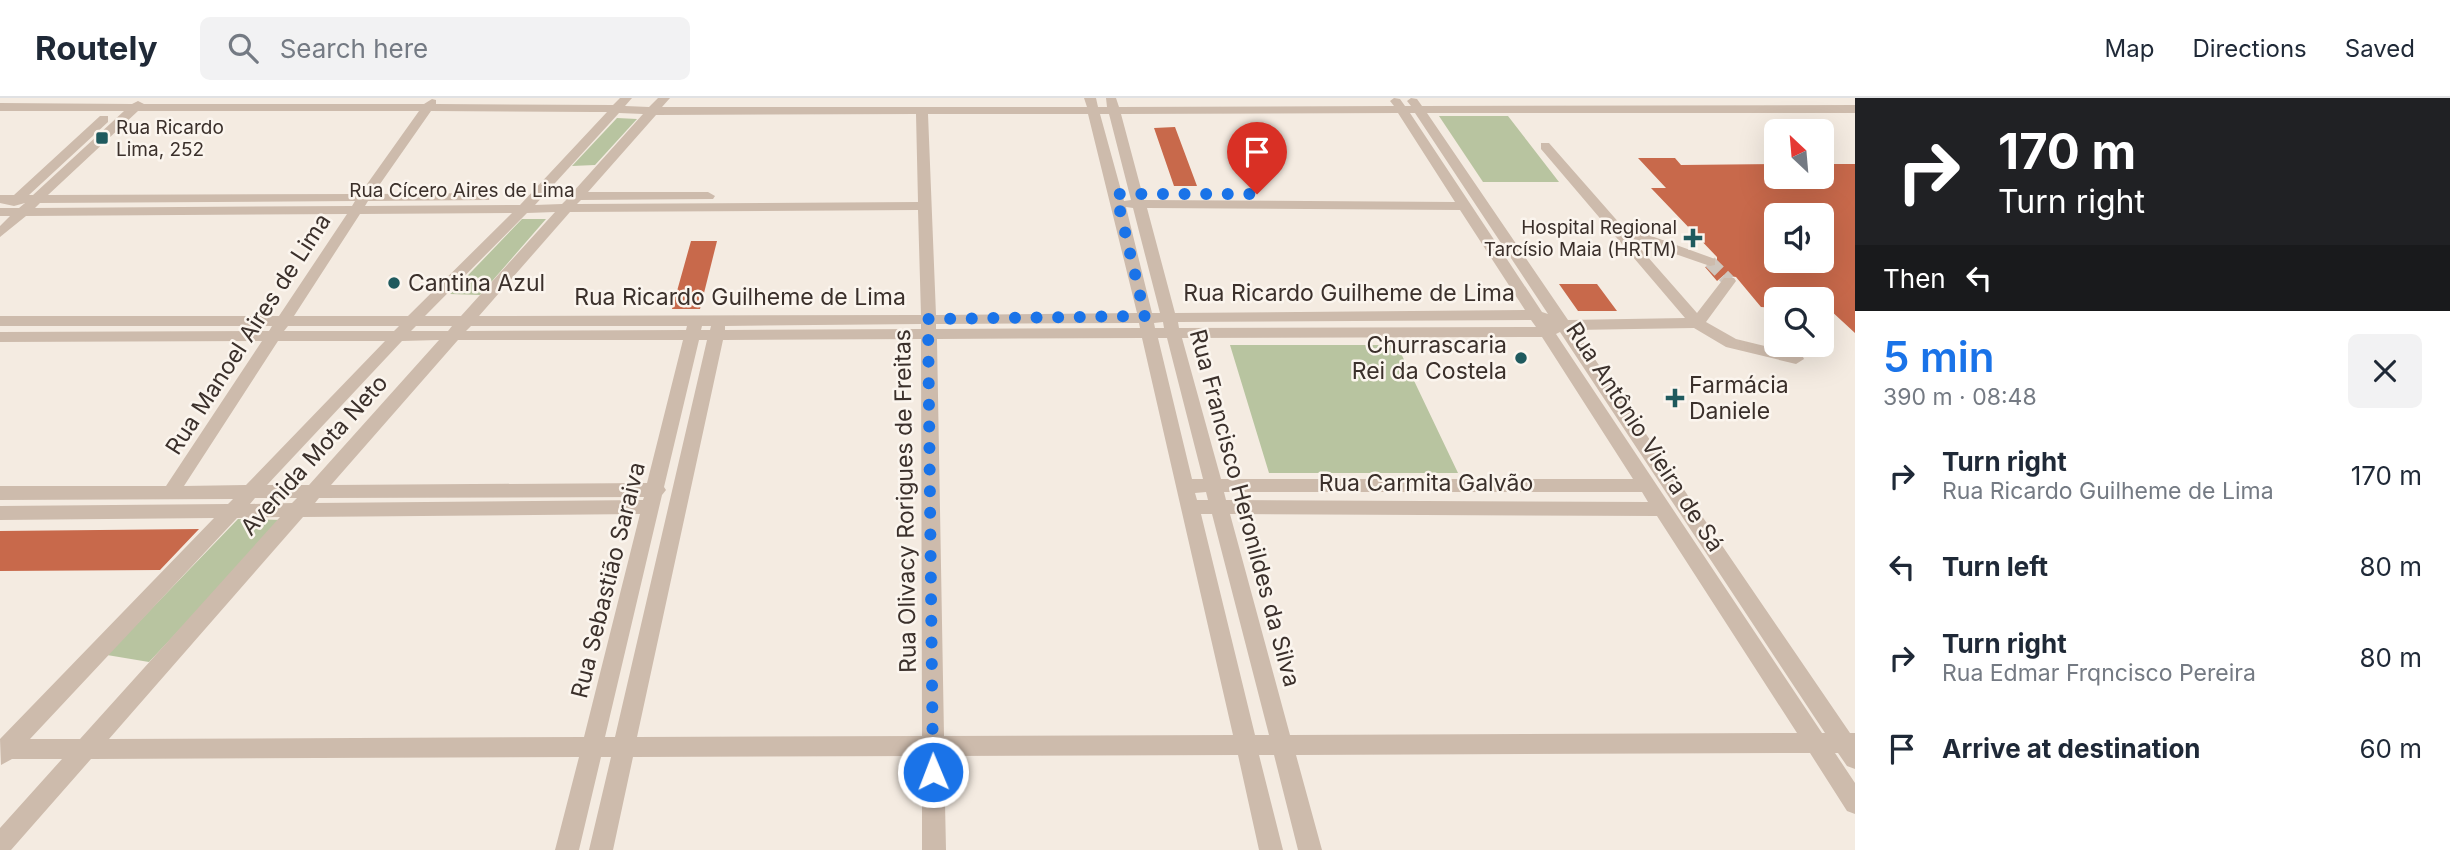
<!DOCTYPE html>
<html lang="en">
<head>
<meta charset="utf-8">
<style>
	body { margin:0; font-family:Inter,sans-serif; background:#f2f2f3; color:#1f2937; height:100vh; display:flex; flex-direction:column; font-size:26px; white-space:nowrap }
	* { box-sizing:border-box; margin:0 }
	p { font-size:23px; color:#747a83 }
	.icon { flex:none; width:38px; height:38px; fill:none; stroke:currentColor; stroke-width:2; stroke-linecap:round; stroke-linejoin:round }
	.map { position:relative; flex:1; overflow:hidden }
	.details { display:flex; flex-direction:column; background:#fff; width:595px }
	.details>* { flex:none }
	.guide { background:#202124; color:#fff; overflow:hidden }
	.needle { width:46px; rotate:334deg }
	.buttons { position:absolute; left:1764px; top:21px; display:grid; gap:14px }
	.buttons a { display:grid; place-items:center; width:70px; height:70px; border-radius:10px; background:#fff; box-shadow:0 7px 28px #0002; font-size:35px }
	.pin { position:absolute; display:grid; place-items:center; width:60px; height:60px; color:#fff; margin:-72px -30px; border-radius:50% 50% 50% 0; rotate:-45deg; box-shadow:0 0 7px #0007 }
	.pin .icon { rotate:45deg }
	.me { position:absolute; width:77px; margin:-38px; rotate:359deg; stroke-linejoin:round; filter:drop-shadow(0 0 5px #0008) }
	.turn { display:flex; align-items:center; gap:24px; height:147px; padding:0 28px; font-size:32px }
	.turn .icon { width:91px; height:91px; stroke-width:2.5 }
	.turn b { display:block; font-size:49px; line-height:60px }
	.then { display:flex; align-items:center; height:66px; padding:0 28px; background:#0003; gap:14px; font-size:26px }
	.round { display:grid; place-items:center; flex:none; width:74px; height:74px; border-radius:10px; background:#f2f2f3 }
	.headline { display:flex; align-items:center; justify-content:space-between; height:119px; padding:0 28px }
	h1 { font-size:42px; font-weight:600; line-height:52px; color:#1a73e8 }
	ul { padding:0; list-style:none }
	li { display:flex; align-items:center; gap:21px; height:91px; padding:0 28px }
	li div { flex:1 }
	li b { display:block; font-size:26px }
	li em { font-style:normal }
	header { display:flex; align-items:center; gap:42px; box-sizing:border-box; height:98px; padding:0 35px; background:#fff; border-bottom:2px solid #e0e1e3 }
	header strong { font-size:33px }
	nav { display:flex; gap:38px; margin-inline-start:auto; font-size:24px }
	.search { width:490px; height:63px; background:#f2f2f3; display:flex; align-items:center; gap:18px; box-sizing:border-box; padding:0 24px; border-radius:10px; color:#747a83; font-size:26px }
	main { display:flex; flex:1; min-height:0 }
	.map>svg:first-child { display:block }
	.green { fill:#b8c4a0 }
	.building { fill:#c8694b; fill-rule:evenodd }
	.lines { fill:none; stroke-linecap:round; stroke-linejoin:round }
	.minor-tunnel { stroke:#cfc6bd; stroke-width:13; stroke-dasharray:13 6; stroke-linecap:butt }
	.minor { fill:#cdbbac; fill-rule:evenodd }
	.route { stroke:#1a73e8; stroke-width:12; stroke-dasharray:0 21.6 }
	.poi-dot { fill:#1f5a5e; stroke:#fbf5ee; stroke-width:2.5 }
	.labels { text-anchor:middle; stroke-width:5; stroke-linejoin:round; paint-order:stroke }
	.far-poi-label { font-size:19px; fill:#3b302b; stroke:#fbf5ee; text-anchor:start }
	.far-street-label { font-size:19px; fill:#3b302b; stroke:#fbf5ee }
	.poi-label { font-size:23px; fill:#3b302b; stroke:#fbf5ee; text-anchor:start }
	.street-label { font-size:23px; fill:#3b302b; stroke:#fbf5ee }
</style>
</head>
<body>
<header>
<strong>Routely</strong>
<div class="search"><svg class="icon" aria-label="search" viewBox="0 0 24 24"><circle cx="10" cy="10" r="6"/><path d="M15 15l6 6"/></svg>Search here</div>
<nav><a>Map</a><a>Directions</a><a>Saved</a></nav>
</header>
<main>
<div class="map">
<svg width="1855" height="752" viewBox="0 0 1855 752">
	<rect width="100%" height="100%" fill="#f4ebe1"/>
	<path class="green" d="M1439 18H1508L1559 84H1483Z
		M617 20 637 21 595 67 572 68Z
		M522 121H546L480 197 450 196Z
		M1230 247H1397L1458 375H1269Z
		M238 421 283 422 149 564 107 557Z"/>
	<path class="building" d="M1175 29 1197 88H1174L1154 30Z
		M1638 60H1675L1681 67 1776 66V79H1822V66H1855V235L1829 211H1822V201H1776V210L1761 209 1736 179 1724 177 1717 183 1705 169H1717V159L1651 90H1666ZM1776 117H1822V163H1776Z
		M691 143H717L700 211H672Z
		M1559 186H1597L1617 213H1578Z
		M199 431 160 472 0 473V433Z"/>
	<g class="lines">
		<path class="minor-tunnel" d="M1710 164 1729 183"/>
		<path class="minor" d="M620 0H632L625 8 649 9 658 0H670L662 9H1087L1084 0H1096L1098 9H1107L1106 0H1116L1119 9 1394 8 1390 3 1394 0 1400 1 1405 8H1411L1407 3 1411 0 1417 1 1422 8 1855 7V15H1427L1568 222 1685 220 1541 51V45H1549L1621 127 1715 161V167L1710 168 1632 141 1697 215 1724 180H1734L1736 183 1706 224 1736 241 1802 257 1804 261 1796 266 1726 249 1694 230 1575 232 1850 635H1855V671L1847 668 1838 655H1835L1855 685V716L1847 713 1810 655 1296 657 1322 752H1298L1274 657H1259L1283 752H1259L1238 657 944 658 946 752H922V658L633 659 613 752H589L611 659H601L579 752H555L579 659 91 661 11 752H0V730L62 661H12L1 667 0 641 214 420 0 422V408L228 406 233 401 0 402V388H166L262 243 0 244V234L269 233 272 228H0V218H279L347 116 26 118 0 139V128L10 118H0V110H19L25 105 14 108 0 105V97H14L100 18H108V24L29 97H33L124 13H0V5L132 6 138 3 144 6H424L432 1 436 2V6L613 7ZM138 13H419L360 96 48 97ZM431 13 595 14H607L520 107 365 108 368 103 489 102V96L484 95 373 96ZM619 15 643 16 573 94 566 95 567 101 562 106 535 107ZM1398 15 1455 104 1144 102 1121 16ZM1410 15H1415L1548 216 1542 214ZM916 16 918 104 577 106 581 102 713 101 715 98 708 94H588L656 17ZM928 16H1088L1137 215 936 217ZM1100 16H1109L1131 102 1124 103ZM355 103 352 108 35 110 40 105ZM1126 109 1133 110 1160 215H1152ZM1147 110 1460 112 1525 212 1175 215ZM918 112 921 217 479 218 570 114ZM555 114 461 218H425L527 115ZM512 115 408 218H294L360 116ZM1531 222 1536 229 1179 230 1178 224ZM1163 224 1164 230H1155L1154 225ZM1139 225 1140 230 936 231V226ZM921 226V231L725 232V228ZM288 228H399L394 233H284ZM416 228H452L448 233H411ZM471 228H687L686 232 466 233ZM702 228H711L710 232H701ZM1560 234 1825 635H1822L1556 236ZM1542 239 1633 381H1221L1182 240ZM1142 240 1233 637 944 638 937 241ZM1158 240H1167L1203 381H1192ZM921 241 922 638 637 639 723 242ZM439 242 309 387H267L402 243ZM458 242H683L647 385 331 387ZM699 242H707L615 639H605L662 397 666 392 664 389ZM278 243H385L246 387 184 388ZM1206 394 1208 402H1197L1195 395ZM1224 394H1642L1648 404 1226 402ZM644 399 643 402 315 405 319 400ZM255 400H297L292 405 250 406ZM640 416 584 639 109 641 303 419ZM1201 416H1212L1269 637H1255ZM1230 416 1657 418 1797 635 1290 637ZM280 419 80 641H30L237 420Z"/>
	</g>
	<g class="lines">
		<path class="route" d="M933 674 928 221 1145 218 1116 96H1257"/>
	</g>
	<g class="poi-dot">
		<rect x="95" y="33" width="14" height="14" rx="3.5"/>
		<path d="M1689.5 129.5h7v7h7v7h-7v7h-7v-7h-7v-7h7z"/>
		<circle cx="394" cy="185" r="7"/>
		<circle cx="1521" cy="260" r="7"/>
		<path d="M1671.5 289.5h7v7h7v7h-7v7h-7v-7h-7v-7h7z"/>
	</g>
	<g class="labels">
		<g class="far-poi-label">
			<text x="116" y="36">Rua Ricardo<tspan x="116" dy="22">Lima, 252</tspan></text>
			<text x="1677" y="136" text-anchor="end">Hospital Regional<tspan x="1677" dy="22">Tarcísio Maia (HRTM)</tspan></text>
		</g>
		<g class="far-street-label">
			<text x="462" y="99">Rua Cícero Aires de Lima</text>
		</g>
		<g class="poi-label">
			<text x="408" y="193">Cantina Azul</text>
			<text x="1507" y="255" text-anchor="end">Churrascaria<tspan x="1507" dy="26">Rei da Costela</tspan></text>
			<text x="1689" y="295">Farmácia<tspan x="1689" dy="26">Daniele</tspan></text>
		</g>
		<g class="street-label">
			<text x="1349" y="203">Rua Ricardo Guilheme de Lima</text>
			<text x="740" y="207">Rua Ricardo Guilheme de Lima</text>
			<text transform="translate(248 236) rotate(-57)" y="8">Rua Manoel Aires de Lima</text>
			<text transform="translate(1645 339) rotate(57)" y="8">Rua Antônio Vieira de Sá</text>
			<text transform="translate(314 357) rotate(-48)" y="8">Avenida Mota Neto</text>
			<text x="1426" y="393">Rua Carmita Galvão</text>
			<text transform="translate(905 403) rotate(-91)" y="8">Rua Olivacy Rorigues de Freitas</text>
			<text transform="translate(1245 410) rotate(75)" y="8">Rua Francisco Heronildes da Silva</text>
			<text transform="translate(608 482) rotate(-76)" y="8">Rua Sebastião Saraiva</text>
		</g>
	</g>
</svg>
<div class="buttons">
<a><svg class="needle" viewBox="-14 -14 28 28"><path d="M0-13l5 13h-10z" fill="#e53935"/><path d="M0 13l5-13h-10z" fill="#747a83"/></svg></a>
<a><svg class="icon" aria-label="sound" viewBox="0 0 24 24"><path d="M4 9h4l5-4v14l-5-4H4zM17 9q2 3 0 6"/></svg></a>
<a><svg class="icon" aria-label="search" viewBox="0 0 24 24"><circle cx="10" cy="10" r="6"/><path d="M15 15l6 6"/></svg></a>
</div>
<div class="pin" style="left:1257px;top:96px;background:#d93025"><svg class="icon" aria-label="arrive" viewBox="0 0 24 24"><path d="M6 21V4h12l-3 4 3 4H6"/></svg></div>
<svg class="me" style="left:933px;top:674px" viewBox="-20 -20 40 40"><circle r="17" fill="#1a73e8" stroke="#fff" stroke-width="3"/><path d="M0-11L8 9 0 5-8 9z" fill="#fff"/></svg>
</div>
<section class="details">
<div class="guide">
<div class="turn"><svg class="icon" aria-label="right" viewBox="0 0 24 24"><path d="M7 20v-9h11M14 6l5 5-5 5"/></svg><div><b>170 m</b>Turn right</div></div>
<div class="then">Then<svg class="icon" aria-label="left" viewBox="0 0 24 24"><path d="M17 20v-9H6M10 6l-5 5 5 5"/></svg></div>
</div>
<div class="headline"><div><h1>5 min</h1><p>390 m · 08:48</p></div><a class="round"><svg class="icon" aria-label="close" viewBox="0 0 24 24"><path d="M6 6l12 12M18 6L6 18"/></svg></a></div>
<ul>
<li><svg class="icon" aria-label="right" viewBox="0 0 24 24"><path d="M7 20v-9h11M14 6l5 5-5 5"/></svg><div><b>Turn right</b><p>Rua Ricardo Guilheme de Lima</p></div><em>170 m</em></li>
<li><svg class="icon" aria-label="left" viewBox="0 0 24 24"><path d="M17 20v-9H6M10 6l-5 5 5 5"/></svg><div><b>Turn left</b></div><em>80 m</em></li>
<li><svg class="icon" aria-label="right" viewBox="0 0 24 24"><path d="M7 20v-9h11M14 6l5 5-5 5"/></svg><div><b>Turn right</b><p>Rua Edmar Frqncisco Pereira</p></div><em>80 m</em></li>
<li><svg class="icon" aria-label="arrive" viewBox="0 0 24 24"><path d="M6 21V4h12l-3 4 3 4H6"/></svg><div><b>Arrive at destination</b></div><em>60 m</em></li>
</ul>
</section>
</main>
</body>
</html>
